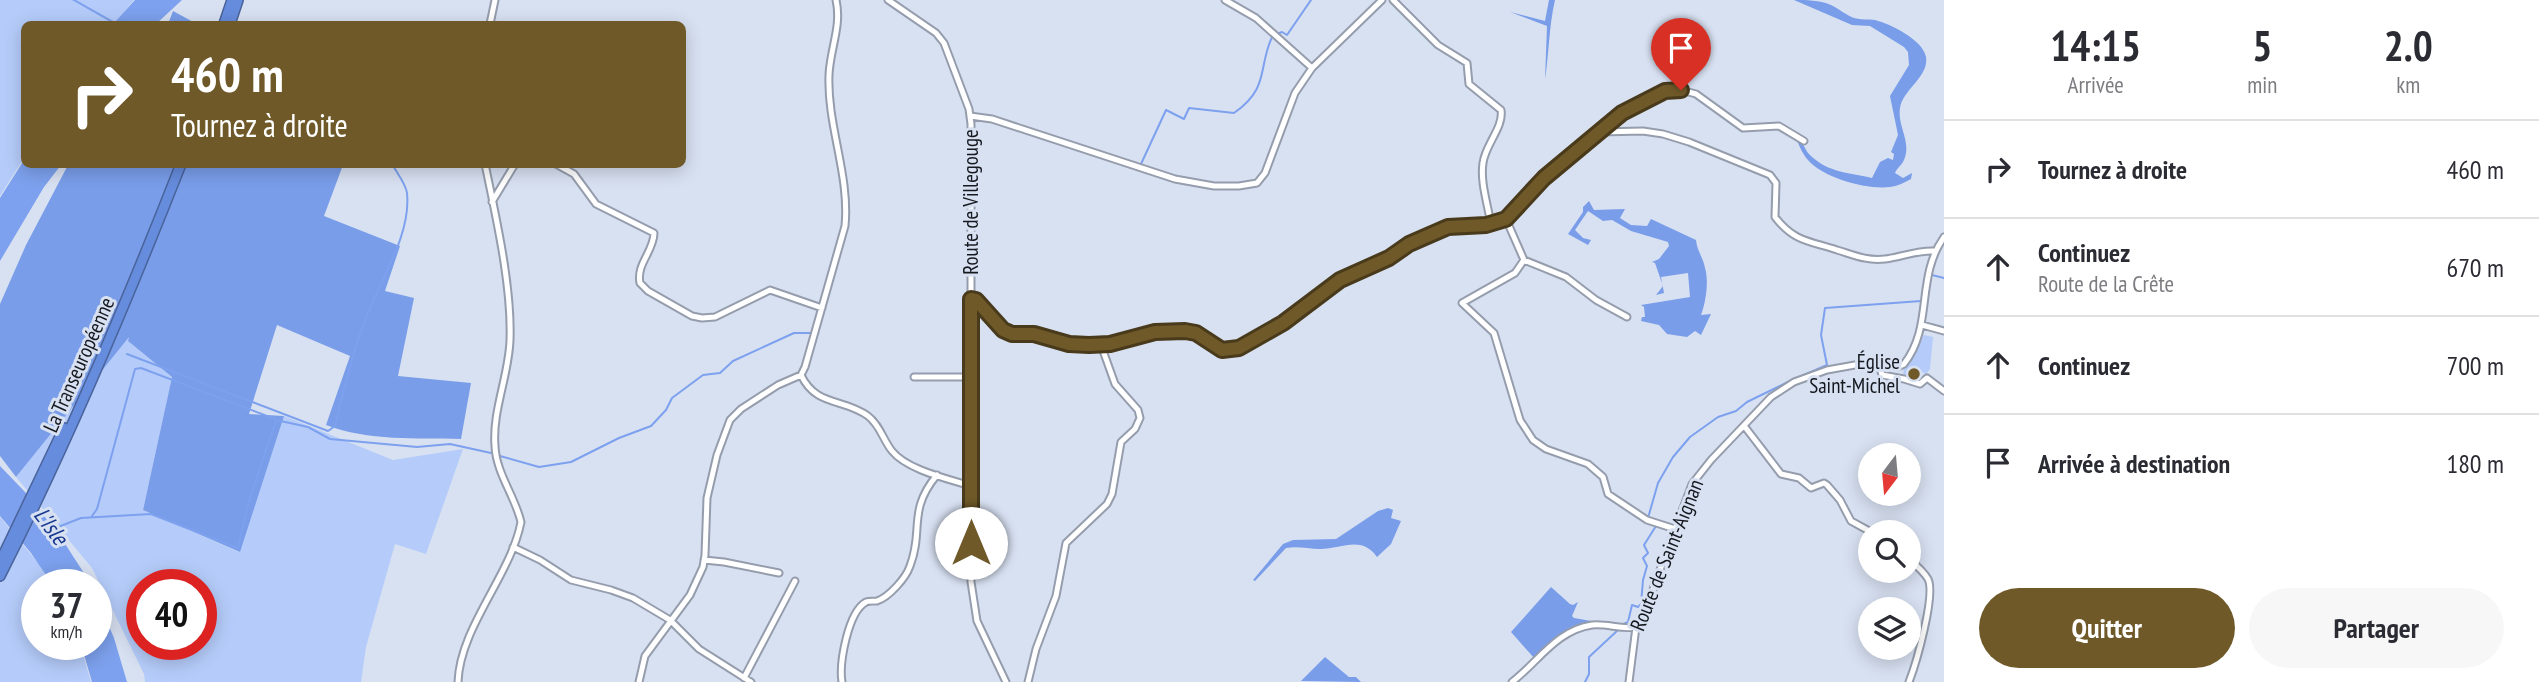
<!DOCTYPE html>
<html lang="fr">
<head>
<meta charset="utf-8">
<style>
	body { margin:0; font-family:"PT Sans Narrow",sans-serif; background:#f7f7f7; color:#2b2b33; height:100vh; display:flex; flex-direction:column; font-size:26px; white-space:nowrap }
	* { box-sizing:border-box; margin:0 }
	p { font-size:23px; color:#7c7c81 }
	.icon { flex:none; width:38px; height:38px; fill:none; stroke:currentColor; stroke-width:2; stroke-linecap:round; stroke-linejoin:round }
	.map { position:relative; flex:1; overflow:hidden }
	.panel { display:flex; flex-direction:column; background:#fff; width:595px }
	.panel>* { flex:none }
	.hud { position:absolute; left:21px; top:21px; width:665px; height:147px; border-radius:10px; box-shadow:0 4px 18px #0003; background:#6f5929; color:#fff; overflow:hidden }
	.needle { width:46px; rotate:196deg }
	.buttons { position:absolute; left:1858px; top:443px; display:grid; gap:14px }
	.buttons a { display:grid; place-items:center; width:63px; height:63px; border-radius:50%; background:#fff; box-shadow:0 4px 18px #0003; font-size:35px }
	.speed { position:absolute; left:21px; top:569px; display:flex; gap:14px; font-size:35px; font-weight:700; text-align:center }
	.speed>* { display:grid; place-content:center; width:91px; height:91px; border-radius:50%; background:#fff; box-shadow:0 4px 18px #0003; line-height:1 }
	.speed small { font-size:18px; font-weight:400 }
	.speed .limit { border:10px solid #d22; background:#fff; color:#111 }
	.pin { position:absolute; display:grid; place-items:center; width:60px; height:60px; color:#fff; margin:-72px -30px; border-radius:50% 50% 50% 0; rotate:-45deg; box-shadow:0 0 7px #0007 }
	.pin .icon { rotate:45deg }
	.me { position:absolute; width:77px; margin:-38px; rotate:0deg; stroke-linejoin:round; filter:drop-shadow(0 0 5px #0008) }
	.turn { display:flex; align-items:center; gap:24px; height:147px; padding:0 35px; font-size:32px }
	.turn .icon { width:91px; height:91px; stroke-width:2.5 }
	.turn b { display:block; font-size:49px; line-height:60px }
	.eta { display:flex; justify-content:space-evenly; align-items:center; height:119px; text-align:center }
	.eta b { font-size:42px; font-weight:700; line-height:49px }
	.primary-button { display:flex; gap:14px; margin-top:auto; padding:14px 35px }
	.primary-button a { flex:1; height:80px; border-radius:42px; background:#6f5929; color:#fff; font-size:28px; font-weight:700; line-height:80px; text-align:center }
	.primary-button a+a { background:#f7f7f7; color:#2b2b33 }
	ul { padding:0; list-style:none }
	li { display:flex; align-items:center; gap:21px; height:98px; padding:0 35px; border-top:2px solid #e1e1e2 }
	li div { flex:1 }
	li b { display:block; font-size:26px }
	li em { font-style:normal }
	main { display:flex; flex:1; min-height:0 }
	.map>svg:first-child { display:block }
	.green { fill:#b5ccfa; fill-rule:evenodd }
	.forest { fill:#799de9 }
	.water { fill:#7da1ee }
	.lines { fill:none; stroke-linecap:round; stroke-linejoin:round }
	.stream { stroke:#7da1ee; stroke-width:2 }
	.minor-casing { stroke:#959dad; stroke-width:9 }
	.highway-casing { stroke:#4a639a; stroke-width:12 }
	.minor { stroke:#fff; stroke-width:5 }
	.highway { stroke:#668cdd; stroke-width:9 }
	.route-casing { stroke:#483a1b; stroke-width:18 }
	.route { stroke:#6f5929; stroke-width:12 }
	.poi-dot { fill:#6f5929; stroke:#d8e1f2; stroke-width:2.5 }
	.labels { text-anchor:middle; stroke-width:6; stroke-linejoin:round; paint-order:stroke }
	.street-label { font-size:21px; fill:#15181e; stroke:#d8e1f2 }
	.poi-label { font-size:21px; fill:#15181e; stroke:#d8e1f2; text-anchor:end }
	.water-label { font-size:23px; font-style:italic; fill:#183990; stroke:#d8e1f2 }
</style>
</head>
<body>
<main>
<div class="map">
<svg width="1944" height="682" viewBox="0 0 1944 682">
	<rect width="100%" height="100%" fill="#d8e1f2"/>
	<path class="green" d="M0 0H134L114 24H24V158L0 196Z
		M130 334 128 341 172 377 143 510 239 552 284 416 393 460 463 449 426 554 395 544 366 647 361 682H145L144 674 92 568 16 477ZM142 584H201V644H142Z
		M1924 335 1933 337 1930 369 1926 374 1913 368 1908 378 1903 375 1904 367Z
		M0 517 39 564 51 584H37V644H80L91 682H0Z"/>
	<path class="forest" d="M1549 0H1555C1549 26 1549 53 1545 80L1547 26 1510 12 1545 21Z
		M1794 0C1807 0 1819 0 1831 5 1839 9 1846 15 1854 18 1861 20 1868 19 1875 20 1891 24 1923 40 1926 57 1929 77 1903 89 1900 108 1897 126 1912 142 1904 160 1902 165 1897 168 1895 173L1903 178 1912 173 1911 179C1904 183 1897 186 1890 187 1867 190 1823 178 1808 160 1803 155 1800 147 1797 141L1798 139C1805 144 1804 150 1811 156 1829 173 1851 173 1872 178L1880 162 1888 158 1893 160 1894 154 1891 152 1898 135 1890 96 1909 65 1908 52 1904 47 1870 26 1852 25Z
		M173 11 197 24H168Z
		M68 165H343L324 216 400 246 385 291 414 298 398 376 471 383 461 439C417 438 368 441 326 425L350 356 277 325 249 414 284 416 240 552 143 510 172 377 128 341 129 337 16 477 0 456V304L26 245Z
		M1589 201 1594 210 1625 209 1620 218 1631 225 1647 226 1651 219 1696 240C1697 251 1703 257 1705 268 1709 281 1706 302 1701 315L1711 314 1701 335 1695 331 1687 337 1667 334 1659 325 1641 321 1642 317H1645L1644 307 1641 305 1690 297 1688 273 1661 277 1664 293 1656 295 1663 286 1655 263 1652 262 1659 259 1669 246 1668 242 1631 231 1612 220 1603 221 1588 211 1575 230 1583 238 1591 240 1588 245 1568 234 1583 212V207Z
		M1388 508 1393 510 1391 518 1401 521 1391 544 1377 557C1361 535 1342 549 1320 549 1308 549 1298 546 1286 548L1255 581 1253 580 1283 544 1293 540 1336 539 1378 511Z
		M1551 587 1570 604 1573 605 1578 602 1572 616 1574 618 1597 622C1570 624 1553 641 1535 659L1511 632Z
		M1325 657 1349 677H1356L1361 682 1301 681Z"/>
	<path class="water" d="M72 0H76L115 22 135 0H182L156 24H114Z
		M24 160V164L61 165 44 187 0 261V198Z
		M0 466 25 492 60 536 91 584H52L31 553 0 516Z
		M96 596 114 638 127 682H92L81 644H96Z"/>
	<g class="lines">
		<path class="stream" d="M1277 34 1282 32 1287 35 1311 0
			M1141 164 1166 110 1184 119 1189 108 1234 113C1271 87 1257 67 1273 35
			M1932 275 1944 278
			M127 354 328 431 335 426C344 389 355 341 371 306 385 273 411 231 407 193 406 184 397 173 392 164
			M1797 378 1827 365 1821 335 1825 308 1921 301
			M500 456 539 467 571 462 619 438 651 426 666 410 672 398 703 375 720 373 733 361 794 333H812
			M92 516 97 509 135 369 141 368 275 419
			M1648 518 1658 483 1673 457 1690 437 1718 417 1736 411 1747 402 1792 380
			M53 529 81 518 151 514 238 548 248 504 276 420 308 427 330 439 417 447 450 444 491 453
			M1621 625 1628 622 1632 605 1638 607 1641 604 1643 580 1647 566 1643 558 1648 553 1644 545 1656 526
			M1585 682 1589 674V657L1618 630"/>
		<defs>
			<path id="minor" d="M836 0C842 26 830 49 829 75 827 126 850 175 845 226L805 367 801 375C816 407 844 398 868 416 880 425 883 440 892 451 907 470 949 479 971 486
				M888 0 936 33 944 43 969 109 971 124V582L977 621 1006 682
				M1225 0 1256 18 1312 68
				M1393 0 1438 45 1467 63 1469 84 1501 110C1504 127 1485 145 1483 163 1480 182 1488 205 1491 225
				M490 24 495 0
				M970 116 992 119 1175 179 1214 186H1239L1257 183 1265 173 1295 93 1312 68 1382 0
				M1599 132 1643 131 1663 134 1689 142 1770 175 1776 183 1775 217C1794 242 1810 241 1837 250 1854 255 1866 261 1885 259 1902 257 1917 250 1934 251
				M556 164 574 174 596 204 654 233C654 251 636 264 640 283L648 291 692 316 702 318 715 317 770 290 822 308
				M492 202 515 164
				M1506 219 1524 260
				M1524 260 1515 273 1462 303 1494 333 1520 420 1533 440 1546 449 1588 464 1603 477 1608 494 1647 520 1675 529
				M1524 260 1566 277 1596 300 1627 317
				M971 299 976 300 1003 330 1011 334H1034L1069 344 1089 345 1110 344 1155 332 1185 331 1196 333 1222 350H1232L1247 344 1283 323 1340 280 1389 258 1409 244 1448 227 1486 225 1506 219 1544 178 1606 125 1622 113 1665 91 1681 90 1696 94 1743 128 1779 126 1804 141
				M1922 325 1944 331
				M1879 364 1882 375 1904 379 1920 384 1927 378 1944 391
				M914 377H971
				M1745 427 1781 474 1799 478 1811 488 1824 483 1827 485 1840 500 1851 521 1871 532
				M513 547 540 560 571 580 611 590 633 598 670 620 699 649 751 682
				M704 560 724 562 779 573
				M744 678 795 581
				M458 682C460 627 511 575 521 522 515 496 496 473 495 446 492 411 509 375 510 340 512 287 496 217 485 164
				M639 682 645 656 690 595 703 567 705 555 707 498 717 455 730 420 741 409 778 385 801 375
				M842 682C839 663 848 612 866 602 867 601 876 601 877 601 889 597 906 578 910 566 924 530 907 511 937 475
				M1028 682 1036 649 1056 596 1066 543 1107 504 1112 494 1121 442 1135 429 1140 418 1138 410 1115 384 1101 345
				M1512 682C1538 662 1557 630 1592 625 1607 623 1621 630 1636 627
				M1629 682 1636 627 1646 616 1654 586 1692 484 1711 460 1771 397 1794 382 1827 370 1866 363 1898 367 1904 364C1934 326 1915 278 1944 237
				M1909 682C1916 664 1936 595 1928 579 1924 572 1916 565 1909 559"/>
			<path id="highway" d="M224 24 232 0
				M230 24 238 0
				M0 562 64 428
				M0 576C68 442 126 304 181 164"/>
		</defs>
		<use href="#minor" class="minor-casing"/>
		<use href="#highway" class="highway-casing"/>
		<use href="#minor" class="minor"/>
		<use href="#highway" class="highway"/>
	</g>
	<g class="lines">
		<defs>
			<path id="route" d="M971 543V299L976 300 1003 330 1012 334H1034L1069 344 1089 345 1110 344 1155 332 1185 331 1196 333 1222 350 1239 348 1283 323 1340 280 1389 258 1409 244 1448 227 1486 225 1506 219 1544 178 1622 113 1665 91 1681 90"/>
		</defs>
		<use href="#route" class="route-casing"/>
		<use href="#route" class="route"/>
	</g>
	<circle class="poi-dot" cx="1914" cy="374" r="7"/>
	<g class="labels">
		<g class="street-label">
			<text transform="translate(971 202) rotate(-90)" y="7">Route de Villegouge</text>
			<text transform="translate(79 365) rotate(-66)" y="7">La Transeuropéenne</text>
			<text transform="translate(1667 555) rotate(-68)" y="7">Route de Saint-Aignan</text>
		</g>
		<g class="poi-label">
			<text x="1900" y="369">Église<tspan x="1900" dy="24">Saint-Michel</tspan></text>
		</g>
		<g class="water-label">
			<text transform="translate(51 526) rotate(53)" y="8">L'Isle</text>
		</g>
	</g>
</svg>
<div class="buttons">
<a><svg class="needle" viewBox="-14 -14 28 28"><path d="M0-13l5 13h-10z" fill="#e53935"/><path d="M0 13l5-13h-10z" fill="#7c7c81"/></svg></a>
<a><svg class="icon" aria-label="search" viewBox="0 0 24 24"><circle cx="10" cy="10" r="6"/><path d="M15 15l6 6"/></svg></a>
<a><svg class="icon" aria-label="layers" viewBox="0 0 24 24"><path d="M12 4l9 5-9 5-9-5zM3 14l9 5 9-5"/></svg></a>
</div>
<div class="speed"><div>37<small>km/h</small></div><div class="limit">40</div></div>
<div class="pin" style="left:1681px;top:90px;background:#d93025"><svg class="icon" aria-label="arrive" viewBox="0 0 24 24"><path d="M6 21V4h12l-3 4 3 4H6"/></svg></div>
<svg class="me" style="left:971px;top:543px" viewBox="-20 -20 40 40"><circle r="19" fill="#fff"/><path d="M0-13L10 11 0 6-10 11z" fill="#6f5929"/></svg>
<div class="hud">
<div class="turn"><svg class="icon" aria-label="right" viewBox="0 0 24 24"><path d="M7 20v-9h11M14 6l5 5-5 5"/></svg><div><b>460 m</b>Tournez à droite</div></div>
</div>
</div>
<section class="panel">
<div class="eta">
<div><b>14:15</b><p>Arrivée</p></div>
<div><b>5</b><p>min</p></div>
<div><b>2.0</b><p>km</p></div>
</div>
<ul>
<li><svg class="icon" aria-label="right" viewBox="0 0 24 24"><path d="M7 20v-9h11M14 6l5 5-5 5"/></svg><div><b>Tournez à droite</b></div><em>460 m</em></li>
<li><svg class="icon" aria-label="ahead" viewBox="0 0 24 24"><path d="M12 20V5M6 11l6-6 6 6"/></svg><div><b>Continuez</b><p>Route de la Crête</p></div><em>670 m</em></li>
<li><svg class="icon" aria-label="ahead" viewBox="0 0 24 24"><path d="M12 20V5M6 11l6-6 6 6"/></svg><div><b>Continuez</b></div><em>700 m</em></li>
<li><svg class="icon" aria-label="arrive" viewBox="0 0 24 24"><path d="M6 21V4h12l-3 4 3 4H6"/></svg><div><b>Arrivée à destination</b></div><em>180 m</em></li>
</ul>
<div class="primary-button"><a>Quitter</a><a>Partager</a></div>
</section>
</main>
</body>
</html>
